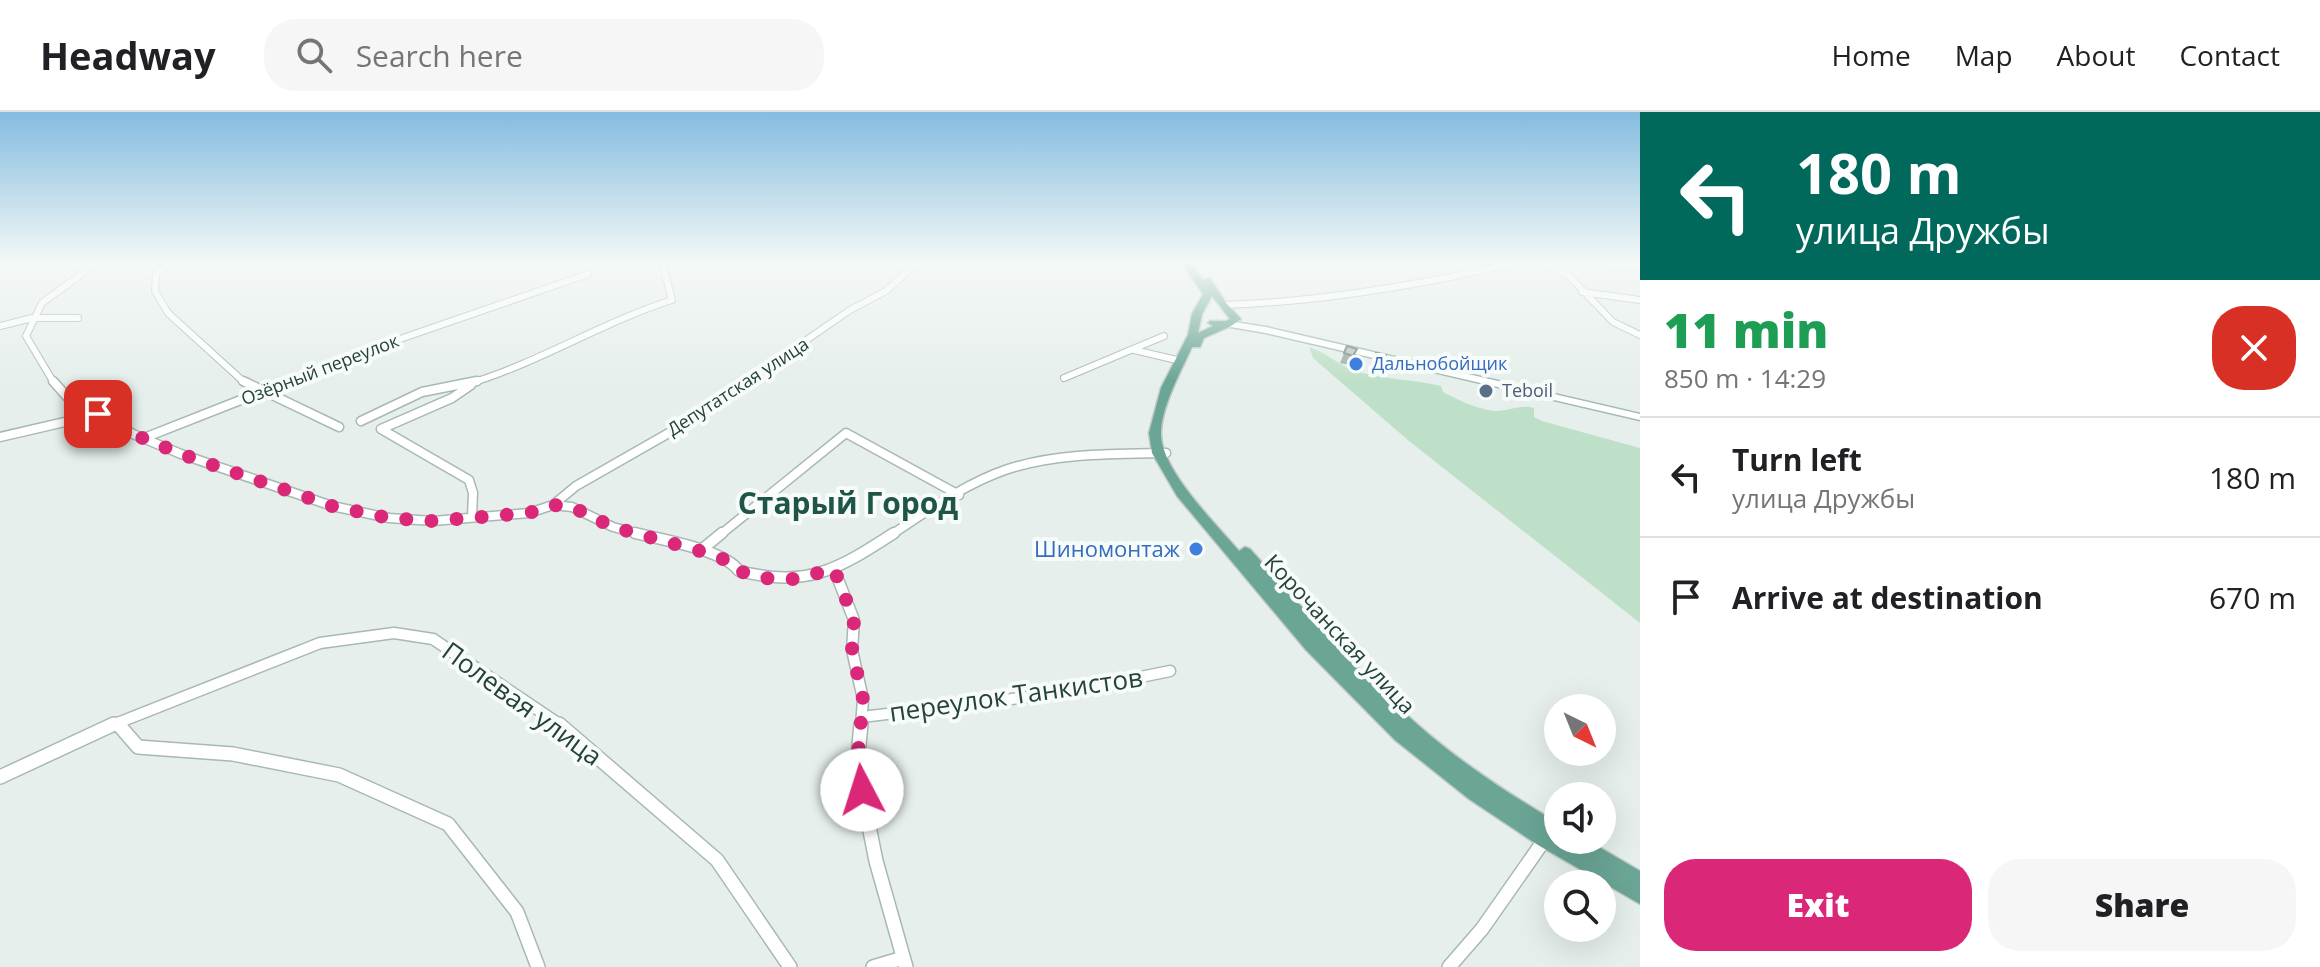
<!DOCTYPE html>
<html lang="en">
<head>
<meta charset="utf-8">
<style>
	body { margin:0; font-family:"Open Sans",sans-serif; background:#f6f6f6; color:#202124; height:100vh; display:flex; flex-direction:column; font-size:30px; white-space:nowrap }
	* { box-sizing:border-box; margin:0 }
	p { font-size:26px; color:#757577 }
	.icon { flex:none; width:44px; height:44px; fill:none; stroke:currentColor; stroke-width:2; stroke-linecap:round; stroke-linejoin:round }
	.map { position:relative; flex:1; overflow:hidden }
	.panel { display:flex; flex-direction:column; background:#fff; width:680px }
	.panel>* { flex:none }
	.top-card { background:#00695c; color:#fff; overflow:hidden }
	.needle { width:52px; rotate:137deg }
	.tools { position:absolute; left:1544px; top:582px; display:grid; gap:16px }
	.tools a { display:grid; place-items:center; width:72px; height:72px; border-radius:50%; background:#fff; box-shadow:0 8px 32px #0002; font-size:40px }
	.pin { position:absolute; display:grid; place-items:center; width:68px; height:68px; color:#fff; margin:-34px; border-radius:16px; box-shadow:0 4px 12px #0006 }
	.me { position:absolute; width:88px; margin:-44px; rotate:355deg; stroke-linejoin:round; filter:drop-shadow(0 0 6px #0008) }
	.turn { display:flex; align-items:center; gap:28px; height:168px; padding:0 24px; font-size:36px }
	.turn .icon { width:104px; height:104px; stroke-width:2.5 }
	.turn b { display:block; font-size:56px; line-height:68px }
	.round { display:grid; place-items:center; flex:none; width:84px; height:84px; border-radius:32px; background:#f6f6f6 }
	.head { display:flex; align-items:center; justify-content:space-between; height:136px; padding:0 24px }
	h1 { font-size:48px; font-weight:800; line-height:60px; color:#1e9e55 }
	.primary-button { display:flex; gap:16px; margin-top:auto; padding:16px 24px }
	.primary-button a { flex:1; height:92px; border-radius:32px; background:#db2777; color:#fff; font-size:32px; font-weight:800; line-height:92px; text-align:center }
	.primary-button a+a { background:#f6f6f6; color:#202124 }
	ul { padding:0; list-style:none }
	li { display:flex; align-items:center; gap:24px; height:120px; padding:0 24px; border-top:2px solid #e0e0e0 }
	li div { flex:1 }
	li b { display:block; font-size:30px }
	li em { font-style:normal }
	header { display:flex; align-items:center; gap:48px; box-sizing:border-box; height:112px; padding:0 40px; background:#fff; border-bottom:2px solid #e0e0e0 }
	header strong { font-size:38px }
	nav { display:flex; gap:44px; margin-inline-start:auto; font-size:28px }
	.search { width:560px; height:72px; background:#f6f6f6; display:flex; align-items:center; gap:20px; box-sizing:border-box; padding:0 28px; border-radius:32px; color:#757577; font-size:30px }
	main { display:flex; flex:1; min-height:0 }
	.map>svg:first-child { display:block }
	.green { fill:#bfe0c8 }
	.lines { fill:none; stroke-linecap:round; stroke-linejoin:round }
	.minor-far3-casing { stroke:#a8b8b2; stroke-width:8 }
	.minor-far2-casing { stroke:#a8b8b2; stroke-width:11 }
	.minor-far1-casing { stroke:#a8b8b2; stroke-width:13 }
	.minor-casing { stroke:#a8b8b2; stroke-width:16 }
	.secondary-casing { stroke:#a4bbb3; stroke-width:3 }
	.primary-casing { stroke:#c2cac8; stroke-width:3 }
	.minor-far3 { stroke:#fff; stroke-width:6 }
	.minor-far2 { stroke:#fff; stroke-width:8 }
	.minor-far1 { stroke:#fff; stroke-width:10 }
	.minor { stroke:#fff; stroke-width:13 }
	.secondary { fill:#fff; fill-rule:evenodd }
	.primary { fill:#6aa596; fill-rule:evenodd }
	.wall { fill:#a1aea9 }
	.building { fill:#bbcac4; stroke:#838d89; stroke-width:2 }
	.route { stroke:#db2777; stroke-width:14; stroke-dasharray:0 25.2 }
	.shop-dot { fill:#3f7fe0; stroke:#f7fbf9; stroke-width:3 }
	.service-dot { fill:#5c6f8a; stroke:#f7fbf9; stroke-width:3 }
	.labels { text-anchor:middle; stroke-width:8; stroke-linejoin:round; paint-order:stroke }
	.far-shop-label { font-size:18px; fill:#366cbe; stroke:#f7fbf9; text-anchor:start }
	.far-street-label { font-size:18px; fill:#24423a; stroke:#f7fbf9 }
	.far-service-label { font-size:18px; fill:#4e5e75; stroke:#f7fbf9; text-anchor:start }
	.shop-label { font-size:22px; fill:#366cbe; stroke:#f7fbf9; text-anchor:end }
	.street-label { font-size:22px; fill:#24423a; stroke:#f7fbf9 }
	.near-street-label { font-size:26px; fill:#24423a; stroke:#f7fbf9 }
	.district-label { font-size:30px; font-weight:bold; fill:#1f5548; stroke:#f7fbf9 }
</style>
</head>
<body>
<header>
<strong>Headway</strong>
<div class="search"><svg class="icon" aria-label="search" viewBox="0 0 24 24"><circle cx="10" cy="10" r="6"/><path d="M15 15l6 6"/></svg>Search here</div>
<nav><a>Home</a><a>Map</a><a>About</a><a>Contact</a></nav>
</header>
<main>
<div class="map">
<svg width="1640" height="855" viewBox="0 0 1640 855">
	<rect width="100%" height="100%" fill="#e6efeb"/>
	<path class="green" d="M1309 235C1326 240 1337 252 1353 258 1381 268 1413 267 1441 274L1443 280C1458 288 1477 297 1494 299 1508 300 1520 292 1534 296V305L1542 309 1640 336V511L1409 329 1313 246Z"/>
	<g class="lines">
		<defs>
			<path id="minor-far3" d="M172 150 156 162 155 179 168 201 245 271
				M1543 150 1569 164 1613 210 1640 223
				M1583 150 1640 155
				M1582 180 1640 188
				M1222 193C1323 190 1421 173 1519 150
				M0 214 32 206H78
				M1134 238 1181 249
				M1064 266 1164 224
				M54 271 26 224 42 191 98 150
				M284 271 374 236 588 162
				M471 271C540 250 603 210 672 188L662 150
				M744 271 850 198 886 179 918 150"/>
			<path id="minor-far2" d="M53 269 77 296 98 302 133 322 181 342 332 394 389 406 433 409 529 401 553 393 572 395 613 415 643 423
				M243 269 339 315
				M361 309 422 280 477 269
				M381 317 469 368 473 381 472 405
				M381 317 452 286 471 273
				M0 325 95 303
				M144 326 289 269
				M553 393 576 374 688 310 747 269
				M720 423 846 321 959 383
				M891 423C927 399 966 371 1008 357 1058 341 1114 342 1166 341"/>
			<path id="minor-far1" d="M635 421C662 428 723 437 739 459 808 476 837 458 894 421
				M700 439 722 421
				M834 457 854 508 852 538 863 587 861 614
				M862 605 1062 581 1170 559
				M117 611 120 614
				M110 614 320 531 394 521 433 527 562 614"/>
			<path id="minor" d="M118 612 138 635 233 642 339 663 448 712 517 800 538 855
				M559 612 717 748 790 855
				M861 612 857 654 876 749 906 855
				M0 665 114 612
				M873 855 903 846
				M1449 855 1482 817 1545 727"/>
			<path id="secondary" d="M1228 209 1266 215 1640 302V308L1266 221 1225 214 1224 212Z"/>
			<path id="primary" d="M1181 150H1190L1203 168 1210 166 1226 191 1241 207 1231 214 1204 226 1200 235H1192C1181 259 1161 295 1161 322 1161 358 1216 412 1239 439L1245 435 1250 437C1304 497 1357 560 1418 613 1461 651 1509 682 1558 711V728H1587L1640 759V792L1538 733 1469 687 1395 628 1306 538 1177 384 1152 341 1149 321 1161 276 1188 223 1192 202 1203 182ZM1212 184 1230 207 1226 209H1210L1208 211 1213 214 1198 221 1202 202Z"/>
		</defs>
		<use href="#minor-far3" class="minor-far3-casing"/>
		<use href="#minor-far2" class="minor-far2-casing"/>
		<use href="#minor-far1" class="minor-far1-casing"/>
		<use href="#minor" class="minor-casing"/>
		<use href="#secondary" class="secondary-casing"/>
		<use href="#primary" class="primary-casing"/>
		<use href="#minor-far3" class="minor-far3"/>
		<use href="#minor-far2" class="minor-far2"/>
		<use href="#minor-far1" class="minor-far1"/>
		<use href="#minor" class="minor"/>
		<use href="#secondary" class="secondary"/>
		<use href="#primary" class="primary"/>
	</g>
	<path class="wall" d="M1347 234 1357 237 1349 253 1340 251Z
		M1376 241 1386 243 1379 260 1369 258Z"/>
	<path class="building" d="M1347 234 1357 237 1353 244 1344 241Z
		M1376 241 1386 243 1383 251 1373 249Z"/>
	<linearGradient id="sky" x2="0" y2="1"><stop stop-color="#84bce0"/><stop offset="0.56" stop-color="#f4f8f6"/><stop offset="1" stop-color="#f4f8f6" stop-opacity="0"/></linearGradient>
	<rect width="1640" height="270" fill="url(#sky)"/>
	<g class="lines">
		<path class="route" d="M98 302 133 322 181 342 332 394 389 406 433 409 529 401 553 393 572 395 613 415 714 443 734 452 739 459 761 466 794 467 834 457 854 508 852 538 863 587 857 654 862 678"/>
	</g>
	<g class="shop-dot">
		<circle cx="1356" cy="252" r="8"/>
		<circle cx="1196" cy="437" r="8"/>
	</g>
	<circle class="service-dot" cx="1486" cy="279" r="8"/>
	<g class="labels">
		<g class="far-shop-label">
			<text x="1372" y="258">Дальнобойщик</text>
		</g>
		<g class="far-street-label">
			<text transform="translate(320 258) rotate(-21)" y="6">Озёрный переулок</text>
			<text transform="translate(738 275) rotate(-33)" y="6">Депутатская улица</text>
		</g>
		<g class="far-service-label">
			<text x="1502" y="285">Teboil</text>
		</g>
		<g class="shop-label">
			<text x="1180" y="445">Шиномонтаж</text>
		</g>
		<g class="street-label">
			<text transform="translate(1340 522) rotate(47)" y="8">Корочанская улица</text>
		</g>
		<g class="near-street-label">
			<text transform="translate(1016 583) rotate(-8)" y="9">переулок Танкистов</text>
			<text transform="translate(522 592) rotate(36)" y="9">Полевая улица</text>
		</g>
		<g class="district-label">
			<text x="848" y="402">Старый Город</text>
		</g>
	</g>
</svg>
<div class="tools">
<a><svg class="needle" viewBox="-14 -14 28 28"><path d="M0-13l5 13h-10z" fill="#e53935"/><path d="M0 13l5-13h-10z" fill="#757577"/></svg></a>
<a><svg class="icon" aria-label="sound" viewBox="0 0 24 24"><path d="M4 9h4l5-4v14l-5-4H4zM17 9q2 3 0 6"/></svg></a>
<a><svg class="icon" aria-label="search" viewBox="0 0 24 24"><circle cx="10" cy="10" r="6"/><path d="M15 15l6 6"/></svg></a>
</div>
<div class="pin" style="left:98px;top:302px;background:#d93025"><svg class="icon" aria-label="arrive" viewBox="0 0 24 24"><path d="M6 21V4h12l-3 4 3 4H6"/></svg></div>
<svg class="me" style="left:862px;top:678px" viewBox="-20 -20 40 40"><circle r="19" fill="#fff"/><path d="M0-13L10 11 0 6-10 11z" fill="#db2777"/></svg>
</div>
<section class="panel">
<div class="top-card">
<div class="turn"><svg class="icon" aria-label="left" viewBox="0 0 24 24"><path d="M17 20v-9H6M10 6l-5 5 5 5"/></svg><div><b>180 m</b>улица Дружбы</div></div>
</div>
<div class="head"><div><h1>11 min</h1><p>850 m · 14:29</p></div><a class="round" style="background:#d93025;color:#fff"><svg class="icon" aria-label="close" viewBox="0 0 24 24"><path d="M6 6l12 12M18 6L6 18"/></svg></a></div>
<ul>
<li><svg class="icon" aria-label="left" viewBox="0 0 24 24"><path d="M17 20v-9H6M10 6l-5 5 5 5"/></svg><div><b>Turn left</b><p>улица Дружбы</p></div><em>180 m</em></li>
<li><svg class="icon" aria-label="arrive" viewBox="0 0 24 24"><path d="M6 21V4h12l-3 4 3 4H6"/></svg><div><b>Arrive at destination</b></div><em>670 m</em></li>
</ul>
<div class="primary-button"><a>Exit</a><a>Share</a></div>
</section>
</main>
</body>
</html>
